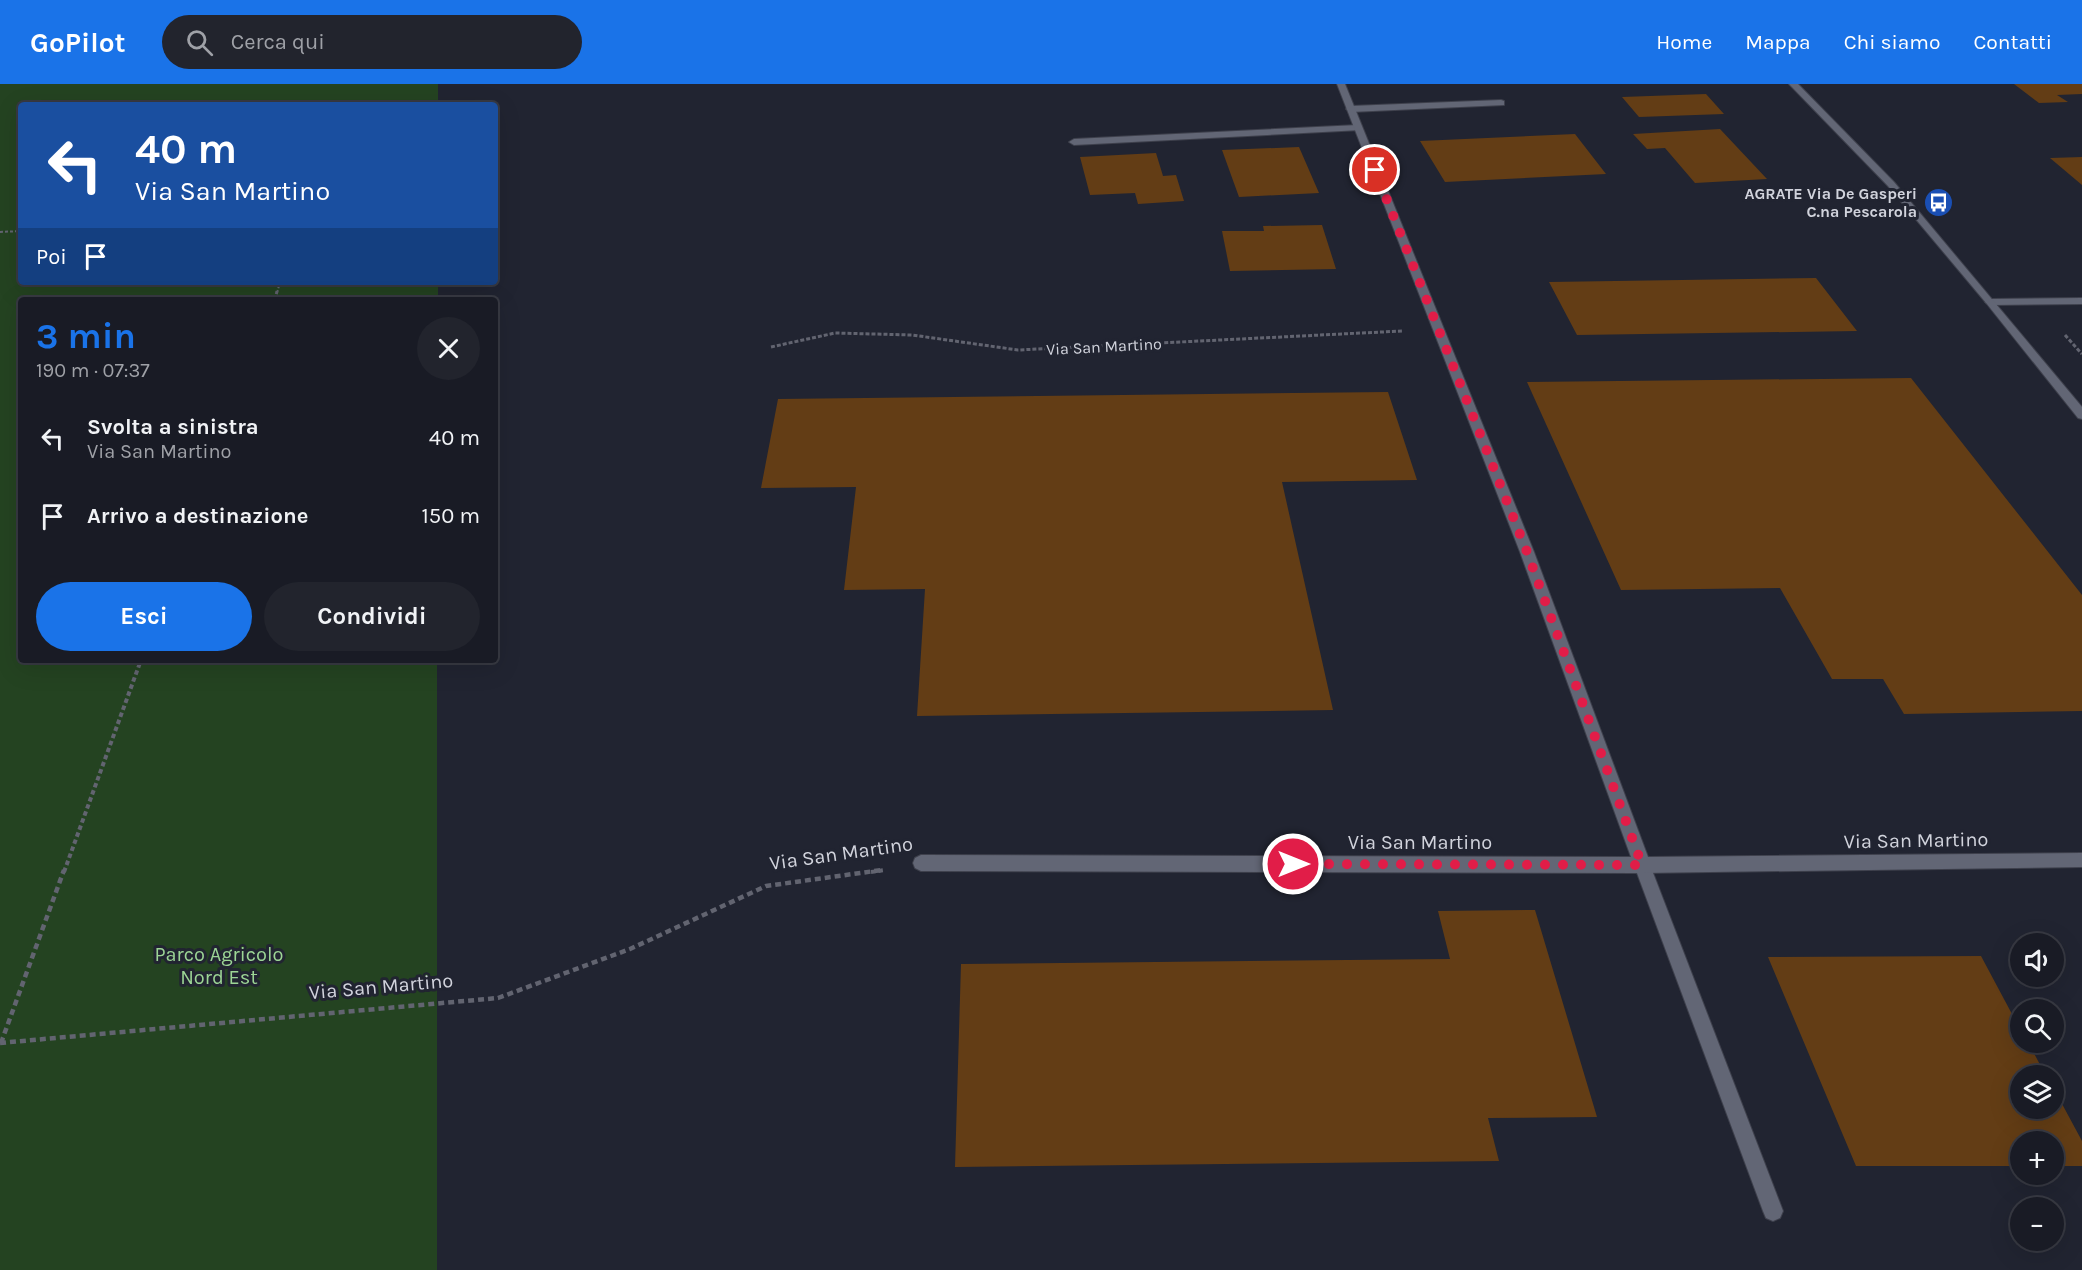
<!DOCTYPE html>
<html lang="it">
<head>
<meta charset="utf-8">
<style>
	body { margin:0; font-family:Karla,sans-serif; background:#22242d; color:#f1f3f6; height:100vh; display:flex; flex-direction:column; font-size:22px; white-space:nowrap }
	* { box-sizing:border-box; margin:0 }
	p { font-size:20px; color:#9fa1a7 }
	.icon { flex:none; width:33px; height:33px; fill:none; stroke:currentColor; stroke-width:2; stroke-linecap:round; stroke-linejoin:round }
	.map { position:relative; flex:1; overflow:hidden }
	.details { position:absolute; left:18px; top:213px; width:480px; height:366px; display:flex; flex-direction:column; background:#191b25; border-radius:6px; box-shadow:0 6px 24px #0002,0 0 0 2px #373942 }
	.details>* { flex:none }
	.banner { position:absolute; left:18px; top:18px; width:480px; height:183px; border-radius:6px; box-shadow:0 6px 24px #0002,0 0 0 2px #373942; background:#1a4fa0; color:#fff; overflow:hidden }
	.tools { position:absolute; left:2010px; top:849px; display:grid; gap:12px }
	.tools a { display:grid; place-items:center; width:54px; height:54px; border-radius:50%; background:#191b25; box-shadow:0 6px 24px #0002,0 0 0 2px #373942; font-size:30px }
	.pin { position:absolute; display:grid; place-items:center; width:51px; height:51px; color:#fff; margin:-26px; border:3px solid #fff; border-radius:50%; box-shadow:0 2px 6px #0007 }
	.me { position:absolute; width:66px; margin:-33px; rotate:90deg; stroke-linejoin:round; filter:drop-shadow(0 0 4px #0008) }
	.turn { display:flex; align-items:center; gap:21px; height:126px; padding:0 18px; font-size:27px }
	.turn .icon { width:78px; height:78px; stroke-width:2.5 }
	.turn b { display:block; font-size:42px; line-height:51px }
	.then { display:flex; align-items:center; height:57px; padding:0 18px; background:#0003; gap:12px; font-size:22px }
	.round { display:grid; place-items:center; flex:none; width:63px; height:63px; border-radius:32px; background:#22242d }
	.overview { display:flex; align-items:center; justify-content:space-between; height:102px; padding:0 18px }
	h1 { font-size:36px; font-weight:700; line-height:45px; color:#1a73e8 }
	.action { display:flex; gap:12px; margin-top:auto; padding:12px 18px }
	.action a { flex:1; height:69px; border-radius:36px; background:#1a73e8; color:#fff; font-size:24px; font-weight:700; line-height:69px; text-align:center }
	.action a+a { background:#22242d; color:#f1f3f6 }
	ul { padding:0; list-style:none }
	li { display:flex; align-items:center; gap:18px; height:78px; padding:0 18px }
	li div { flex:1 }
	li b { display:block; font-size:22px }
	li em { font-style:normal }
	header { display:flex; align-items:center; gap:36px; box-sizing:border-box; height:84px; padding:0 30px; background:#1a73e8; color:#fff }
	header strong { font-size:28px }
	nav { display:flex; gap:33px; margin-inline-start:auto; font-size:21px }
	.search { width:420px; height:54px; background:#22242d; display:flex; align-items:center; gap:15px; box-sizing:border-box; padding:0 21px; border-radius:33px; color:#9fa1a7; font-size:22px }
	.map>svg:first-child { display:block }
	.green { fill:#244321 }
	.building { fill:#633d15 }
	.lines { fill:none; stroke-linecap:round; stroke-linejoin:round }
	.service-casing { stroke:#3e404c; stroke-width:2 }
	.minor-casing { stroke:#3e404c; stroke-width:2 }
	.path-far3 { stroke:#626470; stroke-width:2; stroke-dasharray:3 2; stroke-linecap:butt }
	.path-far2 { stroke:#626470; stroke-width:3; stroke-dasharray:4 2; stroke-linecap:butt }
	.path-far1 { stroke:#626470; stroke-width:4; stroke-dasharray:4.5 3; stroke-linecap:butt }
	.path { stroke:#626470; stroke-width:4.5; stroke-dasharray:6 4; stroke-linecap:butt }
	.service { fill:#626675; fill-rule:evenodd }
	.minor { fill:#626675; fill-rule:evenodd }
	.route { stroke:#e11d48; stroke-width:10; stroke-dasharray:0 18 }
	.labels { text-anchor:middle; stroke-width:6; stroke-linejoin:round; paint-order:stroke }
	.far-poi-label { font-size:16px; font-weight:bold; fill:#d1d3dc; stroke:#212431; text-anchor:end }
	.far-street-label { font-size:16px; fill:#d1d3dc; stroke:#212431 }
	.street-label { font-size:20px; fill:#d1d3dc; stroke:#212431 }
	.park-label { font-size:20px; fill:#9cd595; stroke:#212431 }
</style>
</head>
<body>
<header>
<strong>GoPilot</strong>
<div class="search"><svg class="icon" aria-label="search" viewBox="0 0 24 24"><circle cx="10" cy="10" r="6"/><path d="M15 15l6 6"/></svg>Cerca qui</div>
<nav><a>Home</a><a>Mappa</a><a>Chi siamo</a><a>Contatti</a></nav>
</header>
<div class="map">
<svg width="2082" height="1186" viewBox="0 0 2082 1186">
	<rect width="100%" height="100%" fill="#212431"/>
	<path class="green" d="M0 0H438V21H21V198H438V216H21V576H437V1186H0Z"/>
	<path class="building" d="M2014 0H2082V10L2057 11 2068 18 2039 19Z
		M1706 10 1724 30 1639 33 1622 13Z
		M1720 45 1767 95 1695 99 1665 64 1647 65 1633 50Z
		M1575 50 1606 90 1445 98 1420 57Z
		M1299 63 1319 109 1239 113 1222 66Z
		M1156 69 1163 92 1176 91 1184 117 1138 120 1135 109 1090 111 1080 73Z
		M2082 73V101L2050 74Z
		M1322 141 1336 185 1230 187 1222 147H1264L1263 142Z
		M1816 194 1857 247 1577 251 1549 198Z
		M1911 294 2082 511V627L1904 630 1883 595H1832L1780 504 1621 506 1527 298Z
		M1388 308 1417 396 1282 398 1333 626 917 632 925 505 844 506 856 403 761 404 778 315Z
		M1535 826 1597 1033 1488 1034 1499 1077 955 1083 961 880 1450 875 1438 827Z
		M1981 872 2020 945V958H2028L2046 992H2020V1024H2054V1005L2082 1057V1082H2054V1058H2020V1082H1856L1768 873Z"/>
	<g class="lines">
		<defs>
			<path id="service" d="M1501 16 1504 17V21L1351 28 1346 25 1351 22Z
				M1358 41 1361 42V46L1074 61 1069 58 1074 55Z
				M2082 214V220L1991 221 1985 218 1991 215Z
				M1642 773 1648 776 1650 781 1783 1127 1780 1134 1773 1137 1766 1134 1763 1127 1634 781 1636 776Z"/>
			<path id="minor" d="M1337 0H1345L1534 468 1648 773 2082 769V783L1642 789 921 787 915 784 913 779 915 774 921 771 1631 773 1520 468Z
				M1789 0H1798L1894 98 2082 323V335L2078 334 1987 220 1888 102Z"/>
		</defs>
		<use href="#service" class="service-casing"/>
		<use href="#minor" class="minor-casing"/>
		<path class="path-far3" d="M0 148 21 147
			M277 209 280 198"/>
		<path class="path-far2" d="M275 216 277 207
			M2065 251 2082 270
			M771 263 835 249 912 251 1018 266 1402 247"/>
		<path class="path-far1" d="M64 788 141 576
			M871 788 885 786"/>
		<path class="path" d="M0 959 498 914 630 865 766 802 882 786
			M1 959 64 786"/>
		<use href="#service" class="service"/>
		<use href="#minor" class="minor"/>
	</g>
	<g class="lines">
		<path class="route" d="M1293 780 1642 781 1527 468 1375 86"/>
	</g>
	<defs>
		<symbol id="bus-disc" viewBox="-11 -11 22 22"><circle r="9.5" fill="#1a4fb4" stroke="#212431"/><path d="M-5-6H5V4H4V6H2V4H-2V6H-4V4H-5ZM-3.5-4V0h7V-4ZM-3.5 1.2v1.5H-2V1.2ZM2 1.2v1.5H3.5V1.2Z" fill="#fff"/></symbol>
	</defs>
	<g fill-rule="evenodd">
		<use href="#bus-disc" x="1922" y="102" width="33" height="33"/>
	</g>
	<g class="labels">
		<g class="far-poi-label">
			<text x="1917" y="115">AGRATE Via De Gasperi<tspan x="1917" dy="18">C.na Pescarola</tspan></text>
		</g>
		<g class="far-street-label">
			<text transform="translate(1104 262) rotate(-3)" y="6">Via San Martino</text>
		</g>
		<g class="street-label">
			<text transform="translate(1916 756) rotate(-1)" y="7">Via San Martino</text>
			<text x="1420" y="765">Via San Martino</text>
			<text transform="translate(841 769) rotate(-8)" y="7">Via San Martino</text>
			<text transform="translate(381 902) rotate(-5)" y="7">Via San Martino</text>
		</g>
		<g class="park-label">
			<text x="219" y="877">Parco Agricolo<tspan x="219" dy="23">Nord Est</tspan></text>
		</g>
	</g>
</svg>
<div class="tools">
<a><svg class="icon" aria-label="sound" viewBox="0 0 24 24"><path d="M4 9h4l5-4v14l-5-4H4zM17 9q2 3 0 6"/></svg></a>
<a><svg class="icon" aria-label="search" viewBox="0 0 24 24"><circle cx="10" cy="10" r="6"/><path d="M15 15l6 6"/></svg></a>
<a><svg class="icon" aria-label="layers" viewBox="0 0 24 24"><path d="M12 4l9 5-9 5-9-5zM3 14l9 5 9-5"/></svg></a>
<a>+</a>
<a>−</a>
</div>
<div class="pin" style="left:1375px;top:86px;background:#d93025"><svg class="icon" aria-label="arrive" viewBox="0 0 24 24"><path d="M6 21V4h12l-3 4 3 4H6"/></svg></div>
<svg class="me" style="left:1293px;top:780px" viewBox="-20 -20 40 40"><circle r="17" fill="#e11d48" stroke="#fff" stroke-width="3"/><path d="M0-11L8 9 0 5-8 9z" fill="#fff"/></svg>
<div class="banner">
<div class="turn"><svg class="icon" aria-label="left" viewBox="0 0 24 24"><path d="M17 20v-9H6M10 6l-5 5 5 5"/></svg><div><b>40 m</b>Via San Martino</div></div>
<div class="then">Poi<svg class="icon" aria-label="arrive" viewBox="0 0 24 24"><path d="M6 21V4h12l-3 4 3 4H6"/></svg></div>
</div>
<section class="details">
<div class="overview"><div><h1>3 min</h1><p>190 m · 07:37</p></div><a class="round"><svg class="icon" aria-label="close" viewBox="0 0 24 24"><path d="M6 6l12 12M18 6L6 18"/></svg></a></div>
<ul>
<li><svg class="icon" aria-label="left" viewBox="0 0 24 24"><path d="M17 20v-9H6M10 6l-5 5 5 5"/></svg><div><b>Svolta a sinistra</b><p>Via San Martino</p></div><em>40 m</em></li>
<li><svg class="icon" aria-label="arrive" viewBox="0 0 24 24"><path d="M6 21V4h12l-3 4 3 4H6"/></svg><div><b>Arrivo a destinazione</b></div><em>150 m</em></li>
</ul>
<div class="action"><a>Esci</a><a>Condividi</a></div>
</section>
</div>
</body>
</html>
